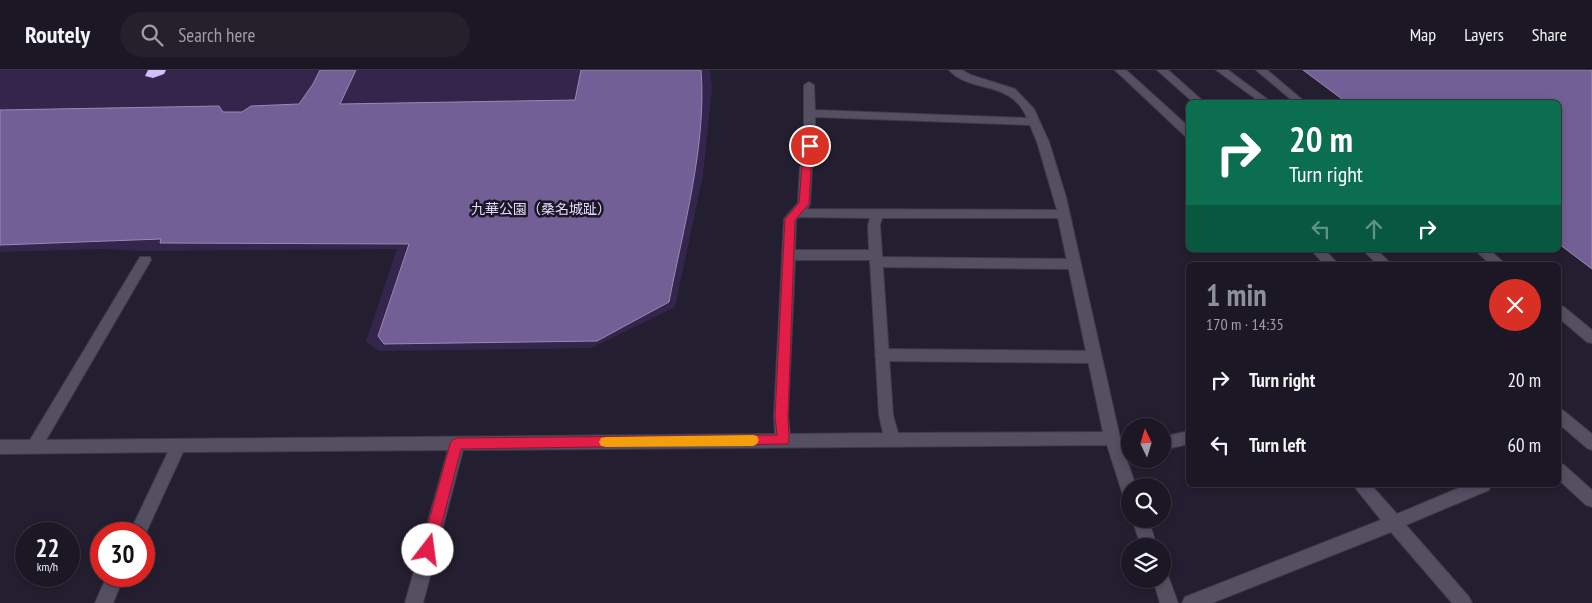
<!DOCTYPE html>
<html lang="en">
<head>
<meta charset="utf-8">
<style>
	body { margin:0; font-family:"PT Sans Narrow","Noto Sans JP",sans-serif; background:#24202c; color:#f1f3f6; height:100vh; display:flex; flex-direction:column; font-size:19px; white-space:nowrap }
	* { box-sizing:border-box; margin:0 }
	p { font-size:16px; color:#a09fa6 }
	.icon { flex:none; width:28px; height:28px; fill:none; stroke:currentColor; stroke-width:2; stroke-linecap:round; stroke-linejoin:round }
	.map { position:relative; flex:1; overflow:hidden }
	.details { position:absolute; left:1186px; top:192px; width:375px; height:225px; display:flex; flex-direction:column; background:#1b1724; border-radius:8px; box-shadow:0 2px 8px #0003,0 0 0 1px #393641 }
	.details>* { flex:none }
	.guide { position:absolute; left:1186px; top:30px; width:375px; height:152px; border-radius:8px; box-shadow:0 2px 8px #0003,0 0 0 1px #393641; background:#0b6e4f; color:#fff; overflow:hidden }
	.needle { width:32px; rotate:356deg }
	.fabs { position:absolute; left:1121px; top:348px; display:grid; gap:10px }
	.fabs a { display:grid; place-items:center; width:50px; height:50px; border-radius:50%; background:#1b1724; box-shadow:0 2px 8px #0003,0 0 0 1px #393641; font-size:25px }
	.speed { position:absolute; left:15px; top:452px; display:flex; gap:10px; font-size:25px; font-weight:700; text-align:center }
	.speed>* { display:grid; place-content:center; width:65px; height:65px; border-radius:50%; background:#1b1724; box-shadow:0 2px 8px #0003,0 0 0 1px #393641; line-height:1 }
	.speed small { font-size:12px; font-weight:400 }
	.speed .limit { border:8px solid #d22; background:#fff; color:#111 }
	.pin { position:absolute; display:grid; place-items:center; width:42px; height:42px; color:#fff; margin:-21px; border:2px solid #fff; border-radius:50%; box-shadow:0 1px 5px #0007 }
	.me { position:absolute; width:55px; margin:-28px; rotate:15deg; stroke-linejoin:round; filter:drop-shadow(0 0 4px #0008) }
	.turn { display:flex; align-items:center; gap:18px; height:105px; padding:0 20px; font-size:22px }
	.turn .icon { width:65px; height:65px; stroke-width:2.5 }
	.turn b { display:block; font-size:35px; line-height:42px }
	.lanes { display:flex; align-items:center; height:48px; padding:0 20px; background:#0003; justify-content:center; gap:25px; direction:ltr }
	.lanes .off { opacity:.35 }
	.round { display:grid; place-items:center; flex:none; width:52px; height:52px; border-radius:26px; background:#24202c }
	.headline { display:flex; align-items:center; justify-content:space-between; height:85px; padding:0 20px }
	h1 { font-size:30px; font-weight:700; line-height:38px; color:#8c9099 }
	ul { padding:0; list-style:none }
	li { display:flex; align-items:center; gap:15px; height:65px; padding:0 20px }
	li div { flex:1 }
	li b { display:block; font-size:19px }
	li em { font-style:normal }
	header { display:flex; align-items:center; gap:30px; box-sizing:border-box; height:70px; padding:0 25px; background:#1b1724; border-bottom:1px solid #393641 }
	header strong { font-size:24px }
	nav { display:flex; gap:28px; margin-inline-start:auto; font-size:18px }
	.search { width:350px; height:45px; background:#24202c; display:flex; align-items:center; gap:12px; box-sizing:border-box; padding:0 18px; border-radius:28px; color:#a09fa6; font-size:19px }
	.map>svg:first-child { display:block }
	.green { fill:#34254d }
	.water { fill:#725f95; stroke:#988ab4 }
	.building { fill:#d1befa }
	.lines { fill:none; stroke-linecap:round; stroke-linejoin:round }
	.service-casing { stroke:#403b49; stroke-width:2 }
	.minor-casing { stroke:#403b49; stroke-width:2 }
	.tertiary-casing { stroke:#403b49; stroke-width:2 }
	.service { fill:#554f62; fill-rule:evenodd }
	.minor { fill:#554f62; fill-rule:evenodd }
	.tertiary { fill:#554f62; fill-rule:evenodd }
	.route { fill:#e11d48; stroke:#92132f }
	.slow { fill:#f59e0b }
	.labels { text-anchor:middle; stroke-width:5; stroke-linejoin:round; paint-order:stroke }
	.park-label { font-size:14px; fill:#e5dbfc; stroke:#1b1626 }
</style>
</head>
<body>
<header>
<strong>Routely</strong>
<div class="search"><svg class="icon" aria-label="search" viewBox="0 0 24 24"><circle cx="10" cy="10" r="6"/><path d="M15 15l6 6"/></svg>Search here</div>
<nav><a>Map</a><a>Layers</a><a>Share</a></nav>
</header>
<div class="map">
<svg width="1592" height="533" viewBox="0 0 1592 533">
	<rect width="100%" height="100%" fill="#241f30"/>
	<path class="green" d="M0 0H710L712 17 703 105 675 237 591 278 379 281 366 271 397 179 142 181 104 179 0 182Z"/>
	<path class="water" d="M320 0H356L340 34 575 30 581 0H701C707 74 683 159 669 232L597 271 384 274 378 266 409 174 160 173 161 169 0 175V40L219 36 223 42H242L251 36 299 34 313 14Z
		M1303 0H1592V199L1559 174V32H1346Z"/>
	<path class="building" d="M148 0H166L164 4 153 8 145 6Z"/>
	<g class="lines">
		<defs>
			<path id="service" d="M876 187 1074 189 1079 191 1080 194 1079 197 1074 199 876 197 871 195 870 192 871 189Z
				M882 279 1094 281 1099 283 1101 287 1099 291 1094 293 882 291 877 289 875 285 877 281Z"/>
			<path id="minor" d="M949 0H962L971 5 1015 19 1034 39 1049 72 1066 127 1120 368 1121 373 1130 371V385H1125L1136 416H1130V429L1124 427 1122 422 1107 375 463 380 423 533H405L448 380 183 382 144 467V464H129L168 382 0 384V370H30L140 187H150L151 190 46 370 775 364 774 346 784 149 798 133 800 97 804 92V15L809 12 814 15 815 40 1027 48C1011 9 971 24 949 0ZM815 47 1030 55 1037 72 1057 140 807 139 810 134 812 98 816 93ZM799 147 870 148 868 155 869 180H795L796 150ZM882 148H1058L1103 362 898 363 893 345 880 155ZM795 190H870L879 345 883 363 790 364 788 346Z
				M1115 0H1126L1189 57V67L1185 66Z
				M1216 0H1228L1271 32H1260Z
				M1256 0H1267L1305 32H1294Z
				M1311 180H1325L1339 195H1325Z
				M1475 180H1490L1506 195H1491Z
				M1559 236 1564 237 1592 260V273L1587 272 1559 248Z
				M1189 361V374L1162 380V367Z
				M1559 393 1564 395 1592 420V437L1586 435 1559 410Z
				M1353 415H1371L1397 444 1466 415H1491L1489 420 1406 455 1469 527 1472 533H1452L1391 462 1212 533H1182L1185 527 1381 450Z
				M1132 449H1148L1157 476H1141Z
				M1162 502 1167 503 1178 533H1160L1153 509H1162Z
				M107 506H124L113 533H95Z"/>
			<path id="tertiary" d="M1157 0H1168L1204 32H1193Z
				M1363 180H1377L1392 195H1378Z
				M1559 339 1564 341 1592 364V380L1587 378 1559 354Z"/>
		</defs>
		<use href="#service" class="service-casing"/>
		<use href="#minor" class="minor-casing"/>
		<use href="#tertiary" class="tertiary-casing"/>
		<use href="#service" class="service"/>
		<use href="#minor" class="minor"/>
		<use href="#tertiary" class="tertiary"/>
	</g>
	<path class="route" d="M810 73 814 76 815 93 811 97 809 134 795 150 788 346 789 370 788 374 461 379 435 480 433 484 428 486 423 484 421 480 450 374 452 370 457 368 777 365 775 346 785 149 799 133 802 97 805 92V76Z"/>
	<path class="slow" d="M753 365 757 366 759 370 757 374 753 376 606 377 601 376 599 372 601 368 606 367Z"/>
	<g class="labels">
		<g class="park-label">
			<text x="541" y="144">九華公園（桑名城趾）</text>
		</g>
	</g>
</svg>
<div class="fabs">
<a><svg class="needle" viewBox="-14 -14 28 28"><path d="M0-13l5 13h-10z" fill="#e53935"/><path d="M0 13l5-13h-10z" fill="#a09fa6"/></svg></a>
<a><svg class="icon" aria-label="search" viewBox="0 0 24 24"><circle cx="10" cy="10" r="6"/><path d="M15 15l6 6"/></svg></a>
<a><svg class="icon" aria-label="layers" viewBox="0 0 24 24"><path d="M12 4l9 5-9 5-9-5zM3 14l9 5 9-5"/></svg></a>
</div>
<div class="speed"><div>22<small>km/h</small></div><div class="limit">30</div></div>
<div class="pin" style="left:810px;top:76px;background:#d93025"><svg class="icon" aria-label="arrive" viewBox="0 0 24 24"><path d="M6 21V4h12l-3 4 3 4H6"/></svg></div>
<svg class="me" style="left:428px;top:480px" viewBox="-20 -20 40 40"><circle r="19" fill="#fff"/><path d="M0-13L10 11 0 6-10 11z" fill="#e11d48"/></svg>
<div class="guide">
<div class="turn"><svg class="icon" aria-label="right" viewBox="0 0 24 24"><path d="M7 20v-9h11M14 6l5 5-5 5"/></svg><div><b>20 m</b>Turn right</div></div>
<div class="lanes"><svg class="icon off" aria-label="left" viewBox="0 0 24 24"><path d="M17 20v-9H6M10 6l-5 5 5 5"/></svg><svg class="icon off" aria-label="ahead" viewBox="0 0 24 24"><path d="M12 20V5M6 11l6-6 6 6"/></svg><svg class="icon" aria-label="right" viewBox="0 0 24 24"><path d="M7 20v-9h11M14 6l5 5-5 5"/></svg></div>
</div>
<section class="details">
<div class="headline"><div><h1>1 min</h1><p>170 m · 14:35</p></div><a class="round" style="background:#d93025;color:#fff"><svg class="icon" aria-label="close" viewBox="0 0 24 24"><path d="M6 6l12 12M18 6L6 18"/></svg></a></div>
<ul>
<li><svg class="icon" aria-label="right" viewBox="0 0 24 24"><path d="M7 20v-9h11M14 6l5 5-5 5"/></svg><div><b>Turn right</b></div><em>20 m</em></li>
<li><svg class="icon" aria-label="left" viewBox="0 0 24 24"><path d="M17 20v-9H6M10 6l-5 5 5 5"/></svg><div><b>Turn left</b></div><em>60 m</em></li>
</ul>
</section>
</div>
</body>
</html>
